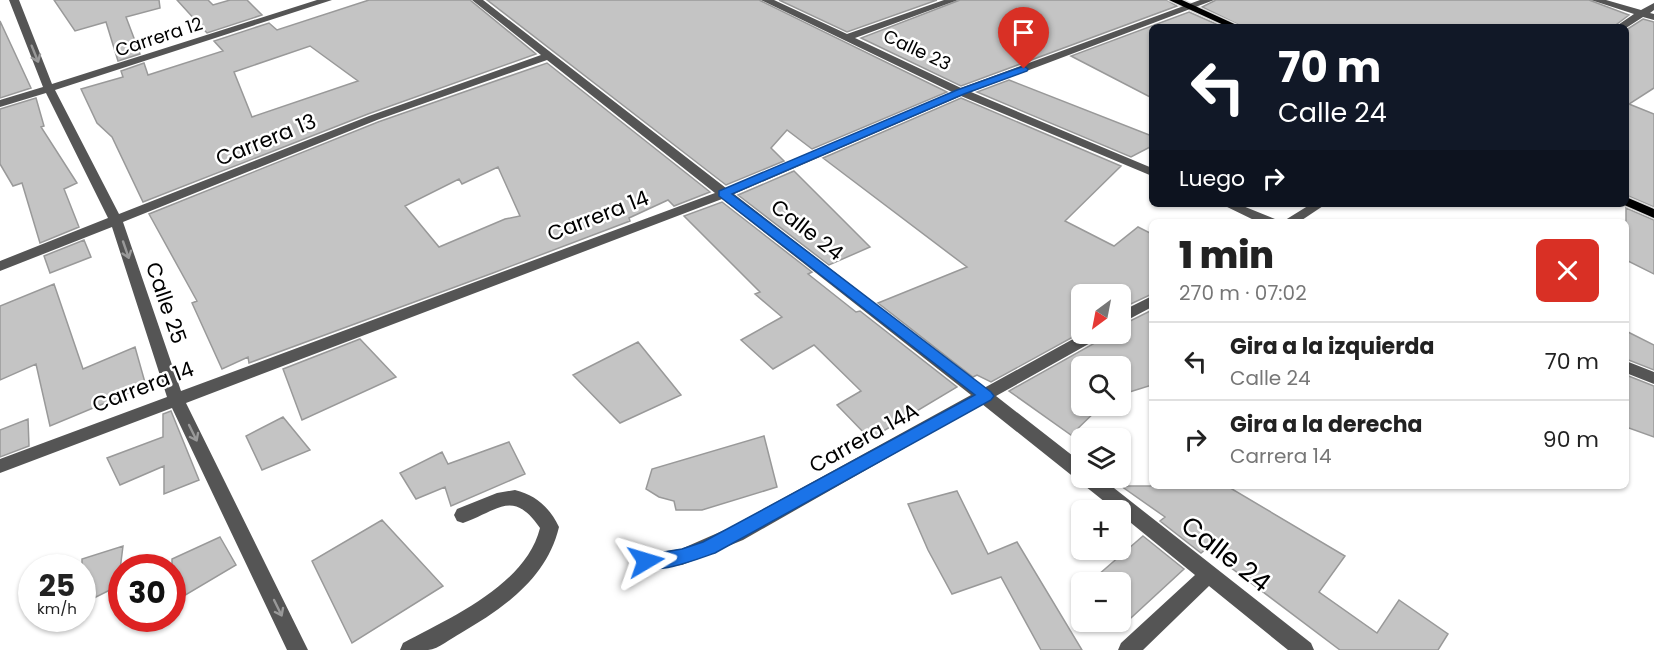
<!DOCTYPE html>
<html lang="es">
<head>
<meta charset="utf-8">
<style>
	body { margin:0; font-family:Poppins,sans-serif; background:#f2f2f2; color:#222; height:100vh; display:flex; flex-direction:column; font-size:22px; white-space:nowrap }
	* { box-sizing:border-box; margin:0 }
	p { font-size:20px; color:#767676 }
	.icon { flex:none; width:33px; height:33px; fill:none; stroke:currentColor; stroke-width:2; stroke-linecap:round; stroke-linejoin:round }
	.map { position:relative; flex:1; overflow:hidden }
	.details { position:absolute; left:1149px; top:219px; width:480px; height:270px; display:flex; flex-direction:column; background:#fff; border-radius:9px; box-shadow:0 2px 4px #0004 }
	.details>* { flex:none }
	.banner { position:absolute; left:1149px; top:24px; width:480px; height:183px; border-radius:9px; box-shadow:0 2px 4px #0004; background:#111827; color:#fff; overflow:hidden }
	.needle { width:39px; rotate:212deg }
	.buttons { position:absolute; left:1071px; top:284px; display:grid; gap:12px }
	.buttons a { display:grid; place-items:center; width:60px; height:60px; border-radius:9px; background:#fff; box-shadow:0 2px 4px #0004; font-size:30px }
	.speed { position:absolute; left:18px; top:554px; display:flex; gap:12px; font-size:30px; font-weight:700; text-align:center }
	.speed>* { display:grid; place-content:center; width:78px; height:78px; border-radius:50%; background:#fff; box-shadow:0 2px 4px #0004; line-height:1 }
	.speed small { font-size:15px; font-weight:400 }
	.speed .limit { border:9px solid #d22; background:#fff; color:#111 }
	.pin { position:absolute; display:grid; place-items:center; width:51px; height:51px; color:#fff; margin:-62px -26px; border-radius:50% 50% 50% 0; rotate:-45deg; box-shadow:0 0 6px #0007 }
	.pin .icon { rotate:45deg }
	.me { position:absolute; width:66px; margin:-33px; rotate:83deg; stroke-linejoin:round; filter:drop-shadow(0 0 4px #0008) }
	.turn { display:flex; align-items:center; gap:21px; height:126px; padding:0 30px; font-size:27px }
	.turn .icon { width:78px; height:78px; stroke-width:2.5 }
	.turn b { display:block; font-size:42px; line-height:51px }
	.then { display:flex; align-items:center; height:57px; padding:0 30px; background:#0003; gap:12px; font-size:22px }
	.round { display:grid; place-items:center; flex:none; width:63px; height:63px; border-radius:9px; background:#f2f2f2 }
	.summary { display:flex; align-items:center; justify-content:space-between; height:102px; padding:0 30px }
	h1 { font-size:36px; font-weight:800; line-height:45px }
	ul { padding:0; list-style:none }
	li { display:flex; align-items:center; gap:18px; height:78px; padding:0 30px; border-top:2px solid #e0e0e0 }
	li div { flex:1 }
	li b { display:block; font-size:22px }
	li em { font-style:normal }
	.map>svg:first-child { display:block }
	.building { fill:#c4c4c4; stroke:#999; stroke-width:1.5; fill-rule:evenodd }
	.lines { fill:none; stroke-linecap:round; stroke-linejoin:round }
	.major-casing { stroke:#dbdbdb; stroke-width:3 }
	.minor { fill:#555; fill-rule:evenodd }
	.major { fill:#000; fill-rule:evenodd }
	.oneway { stroke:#999 }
	.route { fill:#1a73e8; stroke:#114b97; stroke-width:1.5 }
	.labels { text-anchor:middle; stroke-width:5; stroke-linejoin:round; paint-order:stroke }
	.far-street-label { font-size:18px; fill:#000; stroke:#fff }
	.street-label { font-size:21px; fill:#000; stroke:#fff }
	.near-street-label { font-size:26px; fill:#000; stroke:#fff }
</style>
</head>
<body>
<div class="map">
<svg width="1654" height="650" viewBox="0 0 1654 650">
	<rect width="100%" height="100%" fill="#fff"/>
	<path class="building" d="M54 0H159L160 8 126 17 140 54 118 61 106 22 75 31Z
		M177 0H208L213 5 230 0H247L262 15 207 33Z
		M369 0H470L536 54 368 114 143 202 112 137 97 123 81 89 123 77 121 71 144 63 148 75 223 51 214 41 269 23 277 30ZM310 46 358 81 252 117 234 72Z
		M487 0H759L947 92 812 149 787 130 771 148 784 161 726 185Z
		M779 0H937L847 32Z
		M960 0H1167L1177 6 961 86 861 38Z
		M1216 0H1589L1629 15 1613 27H1243L1202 7Z
		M1189 12 1223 27H1152V98L1071 56Z
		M1643 19 1654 22V88L1629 104 1654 114V207L1626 195V30Z
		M0 21 31 88 0 98Z
		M547 63 710 192 674 206 668 200 629 218 630 221 493 273 249 363 248 357 222 369 192 303 197 301 149 214 378 122ZM498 167 520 216 505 219 439 247 405 206 459 179 462 184Z
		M1009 80 1152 136V146L1131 157 977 92Z
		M36 98 44 126 41 127 77 183 64 189 79 227 40 243 22 183 13 186 0 164V109Z
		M961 98 1121 166 1065 221 1114 246 1138 227 1152 234V294L1120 309V294H1082V332L991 382 977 375 973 377 878 303 967 267 823 158Z
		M794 171 870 247 829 265 738 195Z
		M722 202 812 272 808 274 856 312 860 311 957 387 870 439 837 405 861 391 814 345 773 369 741 340 782 317 755 294 760 292 684 216Z
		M1626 208 1654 220V274L1626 260Z
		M84 240 91 257 50 273 44 256Z
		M54 284 83 369 135 347 146 386 50 426 36 364 0 380V306Z
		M1152 310V385L1120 395V366H1082V405H1102L1071 435 1009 391 1102 339 1106 333H1120V326Z
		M1626 331 1654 345V370L1626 359Z
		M360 339 396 377 302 420 283 369Z
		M638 342 681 395 620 423 573 375Z
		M1626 375 1654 386V437L1626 427Z
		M171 411 199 480 164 494V466L120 485 107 458 163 437V414Z
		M283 417 310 450 262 470 246 436Z
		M28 419 29 446 0 457V430Z
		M764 436 777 487 702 510H676L674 501 659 497 646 489 652 469Z
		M509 442 525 474 451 506 445 487 416 499 400 473 442 452 448 464Z
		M1121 486H1227L1345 556 1319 592 1377 633 1399 600 1448 634 1438 650H1340L1206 549 1201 553 1160 521 1165 517Z
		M957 491 988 554 1017 542 1082 650H1041L1001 577 952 594 928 550 908 504Z
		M382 520 443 586 352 643 312 561Z
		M1143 536 1184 569 1120 628 1112 621H1120V582H1090Z
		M220 537 236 565 172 603V559Z
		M123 546 118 586 82 604V559Z"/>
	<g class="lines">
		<defs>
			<path id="major" d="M1169 0H1182L1241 27H1228Z
				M1626 197 1654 209V218L1622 204H1626Z"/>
		</defs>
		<use href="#major" class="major-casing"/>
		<path class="minor" d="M9 0H19L52 84 317 0H332L55 90 119 214 369 116 541 55 472 0H483L726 188 952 92 761 0H774L847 34 944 0H958L855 38 961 88 1200 0H1214L971 92 1152 168V176L961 96 734 194 984 388 1084 333H1104L1101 337 996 396 1082 463V477H1100L1311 643 1314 650H1288L1209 586 1143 650H1118L1121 643 1195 575 1120 514V510H1115L982 404 743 540 682 565 646 569 639 567 637 561 639 555 681 549 729 528 971 395 722 199 186 403 308 650H287L172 408 0 473V459L167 397 112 227 0 271V261L108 218 46 93 0 107V100L43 87ZM547 60 715 193 181 391 123 222 377 120Z
			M1591 0H1606L1641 10 1654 3V10L1650 13 1654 14V20L1643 17 1626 28 1615 27 1634 14Z
			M1221 204H1238L1275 219 1277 222H1258Z
			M1311 204H1326L1299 222H1282Z
			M1152 296V307L1120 324V312Z
			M1626 361 1654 372V384L1626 373Z
			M515 490C536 495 550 508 559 527 547 578 504 608 461 633 451 638 439 649 428 650 419 650 409 650 400 650L403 643C450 618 526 585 540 528 513 489 499 510 463 523L457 521 454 515 457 509 497 493Z"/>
		<use href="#major" class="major"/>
	</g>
	<defs><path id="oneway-shaft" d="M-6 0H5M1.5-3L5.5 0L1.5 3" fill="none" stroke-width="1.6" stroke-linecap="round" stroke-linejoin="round" transform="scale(1.5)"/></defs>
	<g class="oneway">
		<use href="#oneway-shaft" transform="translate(35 54) rotate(68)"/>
		<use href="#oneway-shaft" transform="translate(126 250) rotate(71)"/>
		<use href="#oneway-shaft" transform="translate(193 433) rotate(64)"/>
		<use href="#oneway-shaft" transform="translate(278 608) rotate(64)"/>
	</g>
	<path class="route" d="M1024 66 1028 69 1027 71 964 94 732 194 991 392 994 396 991 400 715 553C695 560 660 574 640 567L637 561 640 556 682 549 703 542 975 395 719 196V191L957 90Z"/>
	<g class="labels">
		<g class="far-street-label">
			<text transform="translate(159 37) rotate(-18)" y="6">Carrera 12</text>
			<text transform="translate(917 50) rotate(25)" y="6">Calle 23</text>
		</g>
		<g class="street-label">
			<text transform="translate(266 140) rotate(-22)" y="7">Carrera 13</text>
			<text transform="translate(598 216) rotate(-21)" y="7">Carrera 14</text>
			<text transform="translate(807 230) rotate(38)" y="7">Calle 24</text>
			<text transform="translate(166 303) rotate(71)" y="7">Calle 25</text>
			<text transform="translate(143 387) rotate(-21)" y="7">Carrera 14</text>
			<text transform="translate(864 438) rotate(-29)" y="7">Carrera 14A</text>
		</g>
		<g class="near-street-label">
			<text transform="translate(1226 554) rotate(38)" y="9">Calle 24</text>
		</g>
	</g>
</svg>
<div class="buttons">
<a><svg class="needle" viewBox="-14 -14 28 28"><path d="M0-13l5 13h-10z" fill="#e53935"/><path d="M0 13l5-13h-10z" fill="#767676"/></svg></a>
<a><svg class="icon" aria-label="search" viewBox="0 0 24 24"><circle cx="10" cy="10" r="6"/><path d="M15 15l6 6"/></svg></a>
<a><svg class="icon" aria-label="layers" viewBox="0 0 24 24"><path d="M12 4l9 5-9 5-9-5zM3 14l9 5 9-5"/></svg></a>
<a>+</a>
<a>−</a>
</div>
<div class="speed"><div>25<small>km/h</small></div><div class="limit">30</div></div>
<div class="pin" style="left:1024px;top:69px;background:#d93025"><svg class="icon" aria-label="arrive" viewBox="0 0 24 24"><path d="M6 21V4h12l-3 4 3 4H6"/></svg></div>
<svg class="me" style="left:646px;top:561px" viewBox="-20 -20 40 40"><path d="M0-17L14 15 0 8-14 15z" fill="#1a73e8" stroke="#fff" stroke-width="4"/></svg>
<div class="banner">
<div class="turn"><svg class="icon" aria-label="left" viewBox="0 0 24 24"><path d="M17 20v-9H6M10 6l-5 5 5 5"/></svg><div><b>70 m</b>Calle 24</div></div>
<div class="then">Luego<svg class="icon" aria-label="right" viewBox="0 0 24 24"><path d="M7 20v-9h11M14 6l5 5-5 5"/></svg></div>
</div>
<section class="details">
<div class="summary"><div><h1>1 min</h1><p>270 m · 07:02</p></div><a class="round" style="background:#d93025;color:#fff"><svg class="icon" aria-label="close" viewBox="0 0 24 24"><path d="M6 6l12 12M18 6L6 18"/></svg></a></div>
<ul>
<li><svg class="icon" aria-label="left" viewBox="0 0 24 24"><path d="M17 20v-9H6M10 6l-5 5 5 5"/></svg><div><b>Gira a la izquierda</b><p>Calle 24</p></div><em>70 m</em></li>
<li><svg class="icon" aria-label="right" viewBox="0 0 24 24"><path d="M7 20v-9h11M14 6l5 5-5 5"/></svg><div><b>Gira a la derecha</b><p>Carrera 14</p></div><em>90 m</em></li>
</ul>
</section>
</div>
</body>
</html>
